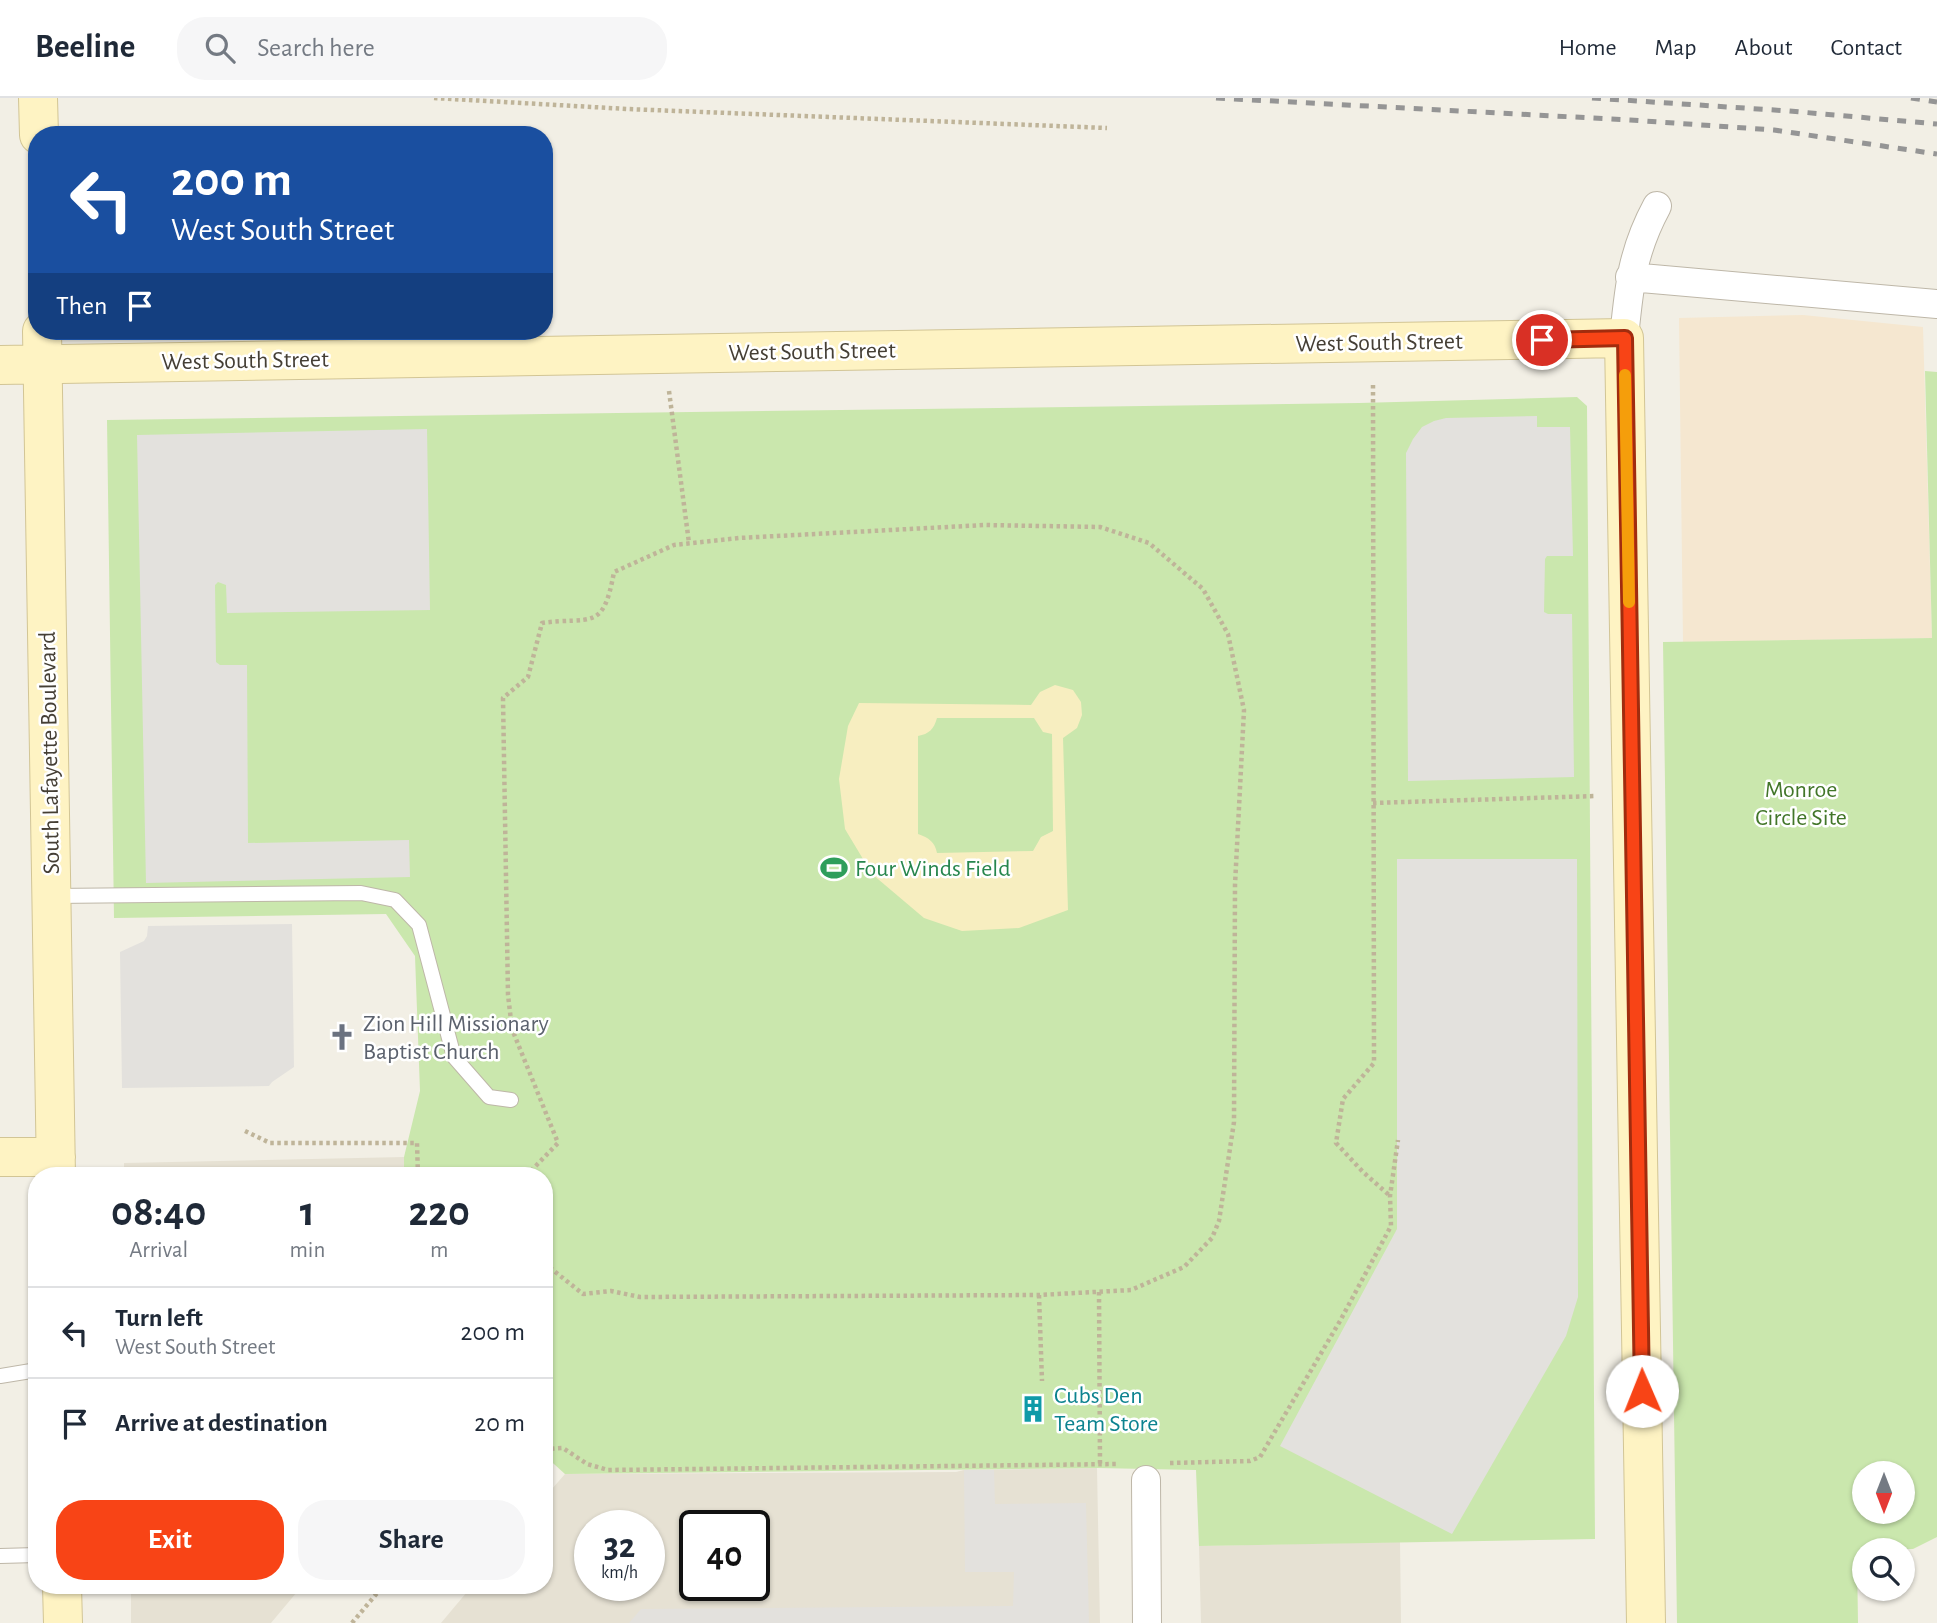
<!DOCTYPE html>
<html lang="en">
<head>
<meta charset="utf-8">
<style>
	body { margin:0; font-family:"Alegreya Sans",sans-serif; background:#f6f6f7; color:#1f2937; height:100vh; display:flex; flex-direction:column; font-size:26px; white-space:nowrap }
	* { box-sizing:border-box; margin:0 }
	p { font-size:23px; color:#747a83 }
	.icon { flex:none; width:38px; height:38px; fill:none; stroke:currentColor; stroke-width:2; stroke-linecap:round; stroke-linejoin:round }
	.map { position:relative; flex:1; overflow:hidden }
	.drawer { position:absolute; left:28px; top:1069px; width:525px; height:427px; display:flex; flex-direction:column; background:#fff; border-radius:28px; box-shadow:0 2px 5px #0004 }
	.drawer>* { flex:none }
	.guide { position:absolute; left:28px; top:28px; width:525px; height:214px; border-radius:28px; box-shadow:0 2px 5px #0004; background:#1a4fa0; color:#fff; overflow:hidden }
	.needle { width:46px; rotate:180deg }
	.buttons { position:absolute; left:1852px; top:1363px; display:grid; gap:14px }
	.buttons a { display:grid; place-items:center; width:63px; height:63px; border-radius:50%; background:#fff; box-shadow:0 2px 5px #0004; font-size:35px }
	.speed { position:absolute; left:574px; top:1412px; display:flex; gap:14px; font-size:35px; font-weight:700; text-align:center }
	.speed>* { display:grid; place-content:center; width:91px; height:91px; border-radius:50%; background:#fff; box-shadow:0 2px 5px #0004; line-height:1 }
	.speed small { font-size:18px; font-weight:400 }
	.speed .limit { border:4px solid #111; border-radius:10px; background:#fff; color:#111 }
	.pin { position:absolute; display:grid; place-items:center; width:60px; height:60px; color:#fff; margin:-30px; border:4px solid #fff; border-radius:50%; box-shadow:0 2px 7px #0007 }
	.me { position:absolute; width:77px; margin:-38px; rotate:359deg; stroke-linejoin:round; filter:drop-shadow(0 0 5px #0008) }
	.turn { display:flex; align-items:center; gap:24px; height:147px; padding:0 28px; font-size:32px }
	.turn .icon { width:91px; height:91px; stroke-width:2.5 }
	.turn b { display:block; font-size:49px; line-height:60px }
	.then { display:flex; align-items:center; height:66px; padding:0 28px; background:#0003; gap:14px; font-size:26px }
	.eta { display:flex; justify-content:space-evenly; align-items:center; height:119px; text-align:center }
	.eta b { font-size:42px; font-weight:600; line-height:49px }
	.button { display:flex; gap:14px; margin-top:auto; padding:14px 28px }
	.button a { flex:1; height:80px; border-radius:28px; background:#f84416; color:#fff; font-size:28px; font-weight:600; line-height:80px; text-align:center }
	.button a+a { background:#f6f6f7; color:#1f2937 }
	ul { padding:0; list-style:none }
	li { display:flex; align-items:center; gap:21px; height:91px; padding:0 28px; border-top:2px solid #e0e1e3 }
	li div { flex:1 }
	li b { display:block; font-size:26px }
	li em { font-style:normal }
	header { display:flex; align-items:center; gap:42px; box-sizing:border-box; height:98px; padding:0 35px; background:#fff; border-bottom:2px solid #e0e1e3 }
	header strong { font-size:33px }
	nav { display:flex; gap:38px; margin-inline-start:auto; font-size:24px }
	.search { width:490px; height:63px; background:#f6f6f7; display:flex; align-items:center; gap:18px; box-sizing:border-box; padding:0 24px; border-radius:28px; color:#747a83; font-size:26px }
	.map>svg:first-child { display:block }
	.residential { fill:#e6e1d3; fill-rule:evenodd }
	.commercial { fill:#f5e7d0 }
	.green { fill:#cae7ad; fill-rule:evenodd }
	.sand { fill:#f7eec0; fill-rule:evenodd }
	.parking { fill:#e3e1dd }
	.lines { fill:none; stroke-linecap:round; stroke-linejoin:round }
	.lane-casing { stroke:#beb7a8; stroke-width:16 }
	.street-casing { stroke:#beb7a8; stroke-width:30 }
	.secondary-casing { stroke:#d2c595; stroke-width:40 }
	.path { stroke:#bfb499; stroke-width:4.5; stroke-dasharray:3.5 3.5; stroke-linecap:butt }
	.lane { stroke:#fff; stroke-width:14 }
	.street { stroke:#fff; stroke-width:28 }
	.secondary { stroke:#fef3c3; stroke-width:38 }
	.rail { stroke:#959595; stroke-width:5; stroke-dasharray:9 9; stroke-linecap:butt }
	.route-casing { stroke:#a12c0e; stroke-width:18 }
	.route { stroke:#f84416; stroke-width:12 }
	.slow { stroke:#f59e0b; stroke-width:12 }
	.labels { text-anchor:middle; stroke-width:5; stroke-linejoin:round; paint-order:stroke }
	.street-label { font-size:24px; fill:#453f35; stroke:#fff }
	.park-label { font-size:24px; fill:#427629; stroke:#fff }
	.leisure-label { font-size:24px; fill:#27864d; stroke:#fff; text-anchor:start }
	.worship-label { font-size:24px; fill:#5b616d; stroke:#fff; text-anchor:start }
	.culture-label { font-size:24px; fill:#0d838f; stroke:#fff; text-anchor:start }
</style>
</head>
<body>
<header>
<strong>Beeline</strong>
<div class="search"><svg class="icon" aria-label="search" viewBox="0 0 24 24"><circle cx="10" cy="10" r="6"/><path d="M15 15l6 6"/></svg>Search here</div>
<nav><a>Home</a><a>Map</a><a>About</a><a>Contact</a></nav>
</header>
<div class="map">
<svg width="1937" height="1525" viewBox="0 0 1937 1525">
	<rect width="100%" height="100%" fill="#f2efe5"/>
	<path class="residential" d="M404 1059V1078H124V1065Z
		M1097 1370 1100 1525H441L472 1488H544V1400L565 1376 956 1374 964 1372ZM590 1428H649V1488H590ZM695 1428H754V1488H695Z
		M1400 1444 1401 1525H1201L1199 1448Z
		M131 1488H302L271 1525H131Z"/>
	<path class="commercial" d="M1803 217 1923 229 1932 540 1683 544 1679 220Z"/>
	<path class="green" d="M1925 273 1937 274V1439L1913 1451 1864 1452V1460L1857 1461 1858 1525H1677L1663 544 1932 540ZM1864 1376H1902V1414H1864Z
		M1577 299 1587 308 1595 1441 1199 1448 1196 1372 1097 1370 565 1376 544 1357V1078H404V1059L420 993 415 858 386 816 114 820 107 322 1359 305Z"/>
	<path class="sand" d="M1055 587 1073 592 1081 604 1082 617 1077 630 1063 640 1068 812 1019 830 962 833 924 820 872 776 845 731 839 681 848 628 859 605 1031 607 1040 594ZM937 620H1034L1043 634 1052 636 1053 733 1041 739 1033 753 937 755C935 744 929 740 918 736V638C929 636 934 631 937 620Z"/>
	<path class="parking" d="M1537 318V329H1570L1573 458H1547L1545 461 1544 514 1548 516H1572L1574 679 1408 683 1406 355 1413 341 1422 329 1434 323 1446 320Z
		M427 331 430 512 227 515 226 487 218 484 215 487 216 564 220 567H247L248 745 409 742 410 779 146 785 137 337Z
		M1397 761H1577L1578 1199 1566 1238 1452 1436 1280 1348 1397 1131Z
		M292 826 294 969 272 984 269 988 122 990 120 854 144 843 147 838 148 828Z
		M964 1372H994L995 1406 1086 1405 1089 1525H629L641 1511 1013 1508 1014 1474H965Z"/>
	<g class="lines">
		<defs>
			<path id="lane" d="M52 798 361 795 395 802 419 827 454 959 489 999 511 1002
				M0 1278 37 1272
				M0 1458 37 1457"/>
			<path id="street" d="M1630 179 1937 206
				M1624 240C1629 189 1632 154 1657 108
				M1146 1382 1147 1525"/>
			<path id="secondary" d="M38 0 39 37
				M42 233 56 1078
				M0 267 1624 240 1646 1525
				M0 1059H56
				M62 1488 63 1525"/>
		</defs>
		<use href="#lane" class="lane-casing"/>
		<use href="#street" class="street-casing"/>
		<use href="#secondary" class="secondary-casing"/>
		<path class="path" d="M434 0 627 11 1107 30
			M1373 287 1374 965 1343 1001 1336 1045 1363 1074 1389 1097
			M669 293 689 445
			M1373 705 1596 698
			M245 1033 270 1045H417L418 1078
			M526 1078 558 1045 512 931 508 897 503 600 528 579 542 525C591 518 603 535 614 474L674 447 739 440 985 427 1100 429 1149 445 1203 491 1228 536 1244 612 1235 787 1234 1024 1219 1123 1212 1140 1184 1169 1131 1192 1039 1197 640 1199 611 1193 583 1196 544 1165
			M1099 1194 1100 1366
			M1039 1197 1042 1283
			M544 1351 563 1350 587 1366 608 1372 1119 1366
			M1170 1365 1250 1363 1260 1359 1340 1223 1391 1128 1390 1098 1398 1042
			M352 1525 383 1488"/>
		<use href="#lane" class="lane"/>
		<use href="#street" class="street"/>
		<use href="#secondary" class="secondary"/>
		<path class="rail" d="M1216 0 1630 22 1774 32 1937 56
			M1592 0 1789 13 1937 26
			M1911 0 1937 4"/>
	</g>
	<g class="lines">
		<defs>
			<path id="route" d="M1542 242 1625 240 1642 1293"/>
		</defs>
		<use href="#route" class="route-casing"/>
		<use href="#route" class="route"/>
		<path class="slow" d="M1625 277 1629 504"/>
	</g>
	<defs>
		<symbol id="stadium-bare" viewBox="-9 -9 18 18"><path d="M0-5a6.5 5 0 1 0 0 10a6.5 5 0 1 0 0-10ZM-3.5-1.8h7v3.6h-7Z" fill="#2e9e5b" stroke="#fff" stroke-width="2.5" paint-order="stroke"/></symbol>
		<symbol id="church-bare" viewBox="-9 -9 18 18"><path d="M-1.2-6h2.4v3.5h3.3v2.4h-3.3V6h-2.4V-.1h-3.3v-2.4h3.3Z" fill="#6b7280" stroke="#fff" stroke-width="2.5" paint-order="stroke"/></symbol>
		<symbol id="building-bare" viewBox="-9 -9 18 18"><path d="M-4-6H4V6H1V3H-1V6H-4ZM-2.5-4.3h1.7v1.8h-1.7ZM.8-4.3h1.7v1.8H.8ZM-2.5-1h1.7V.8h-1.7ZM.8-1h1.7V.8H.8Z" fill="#0f9aa8" stroke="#fff" stroke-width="2.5" paint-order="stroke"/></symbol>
	</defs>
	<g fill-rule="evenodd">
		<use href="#stadium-bare" x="815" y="751" width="38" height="38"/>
		<use href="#church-bare" x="323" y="920" width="38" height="38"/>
		<use href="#building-bare" x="1014" y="1292" width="38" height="38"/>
	</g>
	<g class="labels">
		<g class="street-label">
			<text transform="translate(1379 244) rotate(-1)" y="8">West South Street</text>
			<text transform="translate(812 253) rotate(-1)" y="8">West South Street</text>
			<text transform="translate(245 262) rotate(-1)" y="8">West South Street</text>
			<text transform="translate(49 655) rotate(-91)" y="8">South Lafayette Boulevard</text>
		</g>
		<g class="park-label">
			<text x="1801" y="699">Monroe<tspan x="1801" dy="28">Circle Site</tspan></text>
		</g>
		<g class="leisure-label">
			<text x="855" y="778">Four Winds Field</text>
		</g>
		<g class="worship-label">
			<text x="363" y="933">Zion Hill Missionary<tspan x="363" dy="28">Baptist Church</tspan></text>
		</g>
		<g class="culture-label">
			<text x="1054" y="1305">Cubs Den<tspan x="1054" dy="28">Team Store</tspan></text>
		</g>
	</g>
</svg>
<div class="buttons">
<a><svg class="needle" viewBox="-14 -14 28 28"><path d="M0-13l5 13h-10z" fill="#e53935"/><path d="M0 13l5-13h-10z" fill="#747a83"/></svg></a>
<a><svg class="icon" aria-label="search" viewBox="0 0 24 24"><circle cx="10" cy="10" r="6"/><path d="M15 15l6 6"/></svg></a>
</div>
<div class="speed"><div>32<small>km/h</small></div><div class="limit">40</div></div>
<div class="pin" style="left:1542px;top:242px;background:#d93025"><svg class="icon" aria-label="arrive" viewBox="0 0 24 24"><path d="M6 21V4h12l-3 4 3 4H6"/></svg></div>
<svg class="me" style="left:1642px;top:1293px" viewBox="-20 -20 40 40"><circle r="19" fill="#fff"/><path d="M0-13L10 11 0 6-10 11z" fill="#f84416"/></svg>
<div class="guide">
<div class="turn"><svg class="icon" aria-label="left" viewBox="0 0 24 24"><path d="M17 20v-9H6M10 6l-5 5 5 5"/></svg><div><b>200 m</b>West South Street</div></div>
<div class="then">Then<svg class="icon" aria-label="arrive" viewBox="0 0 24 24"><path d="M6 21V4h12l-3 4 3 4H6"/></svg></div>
</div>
<section class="drawer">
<div class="eta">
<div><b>08:40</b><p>Arrival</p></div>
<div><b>1</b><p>min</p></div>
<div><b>220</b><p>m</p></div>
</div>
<ul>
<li><svg class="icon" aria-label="left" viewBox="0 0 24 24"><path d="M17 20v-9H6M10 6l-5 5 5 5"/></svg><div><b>Turn left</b><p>West South Street</p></div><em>200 m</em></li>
<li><svg class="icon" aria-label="arrive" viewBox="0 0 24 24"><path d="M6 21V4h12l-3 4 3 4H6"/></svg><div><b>Arrive at destination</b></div><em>20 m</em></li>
</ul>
<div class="button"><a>Exit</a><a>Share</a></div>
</section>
</div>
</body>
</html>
